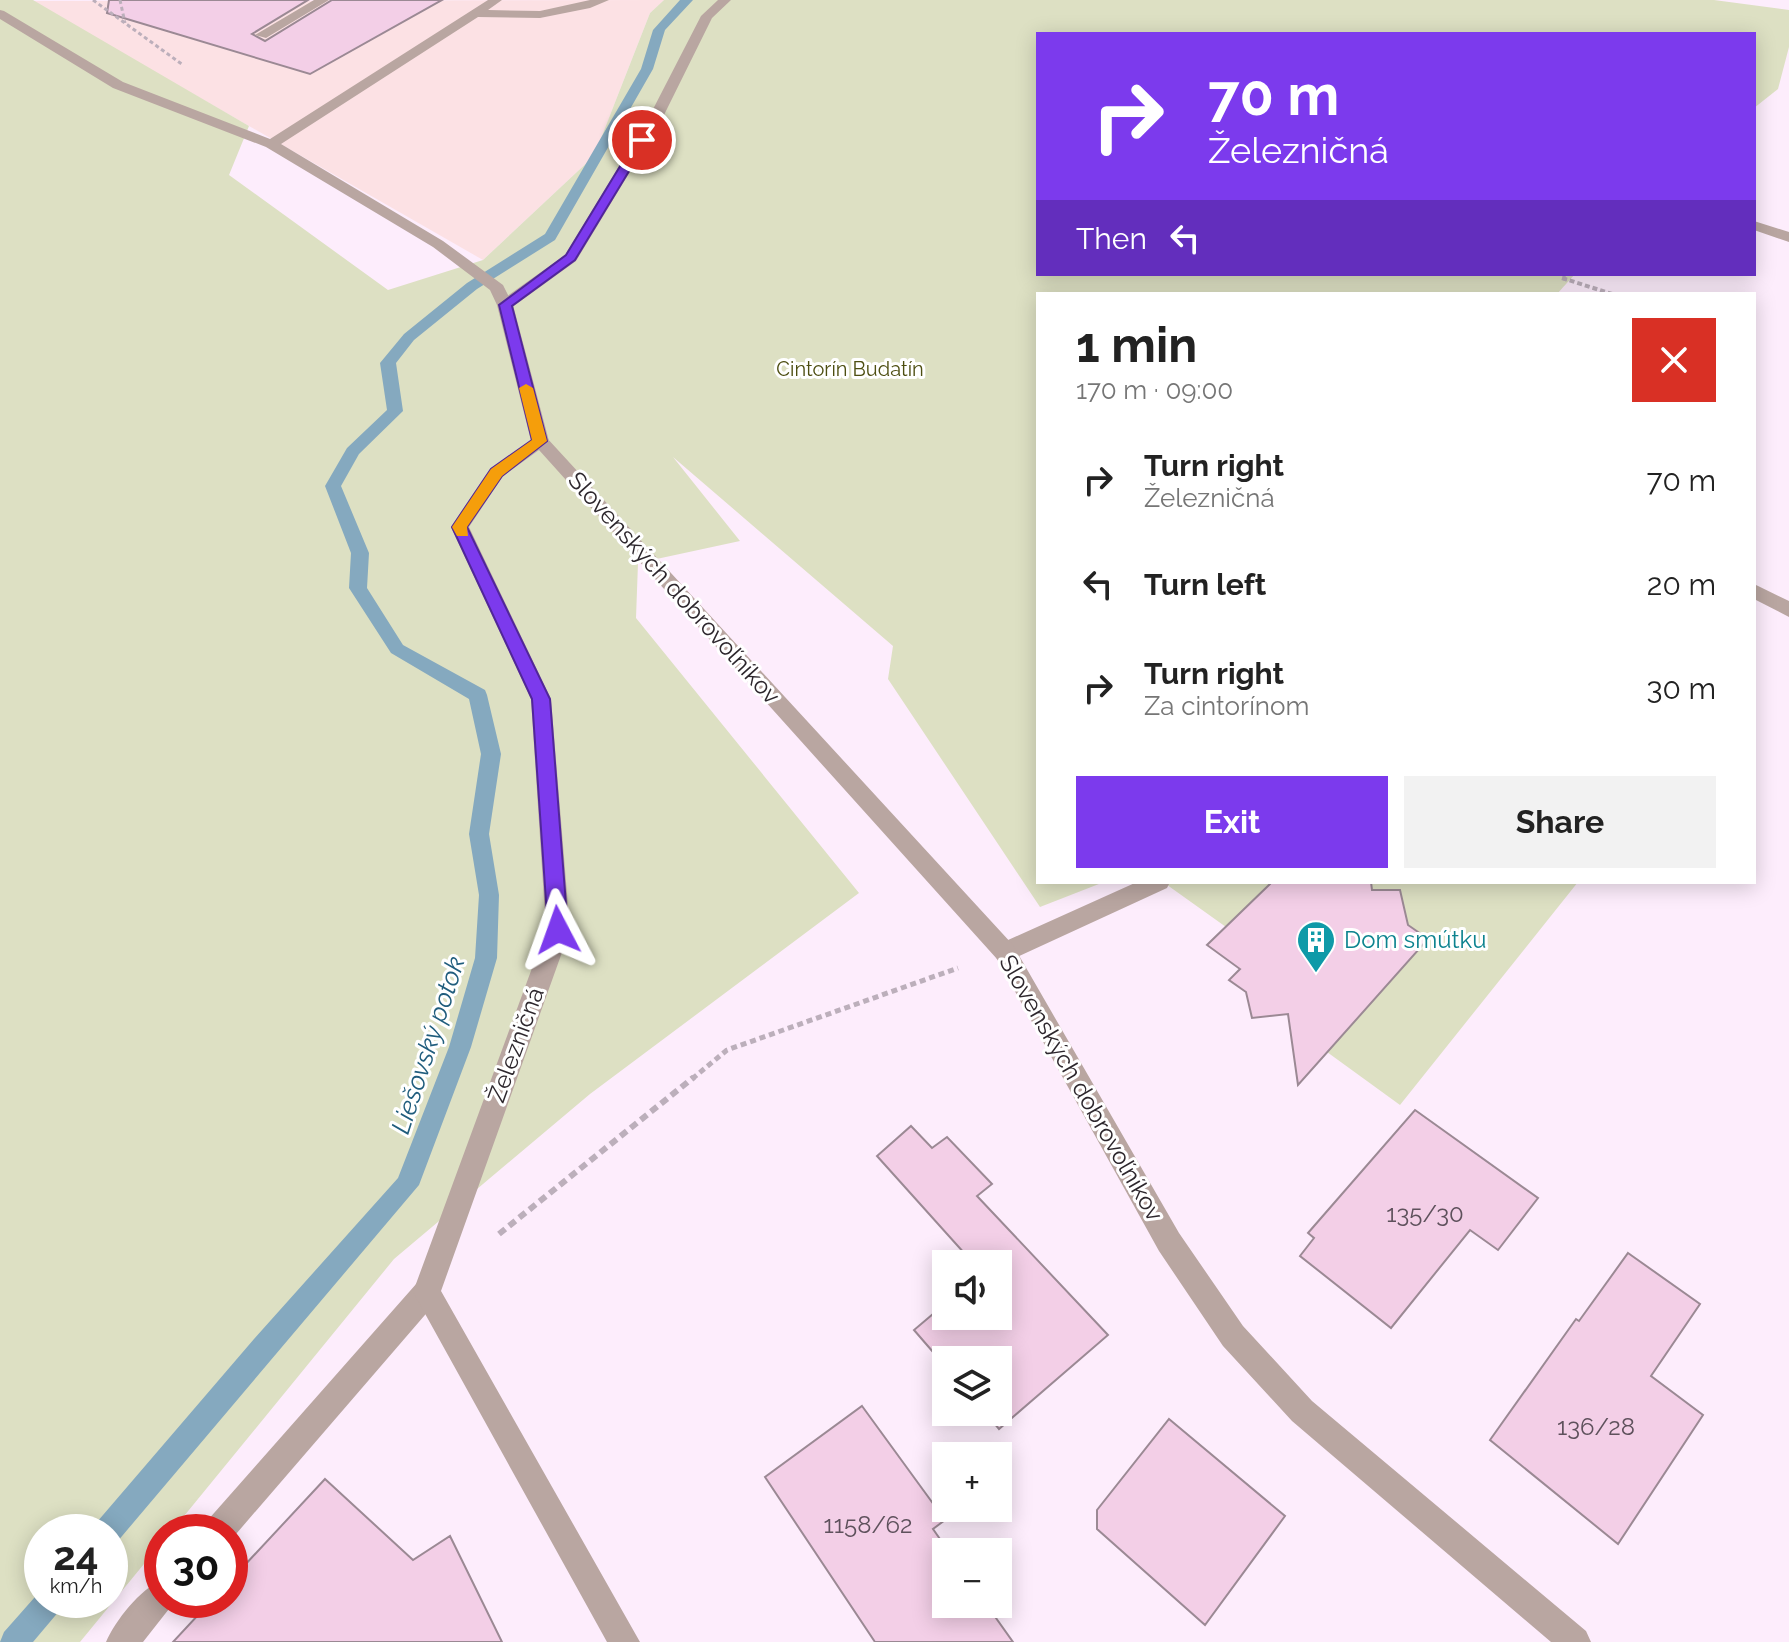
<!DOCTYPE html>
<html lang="en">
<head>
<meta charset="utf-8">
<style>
	body { margin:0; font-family:Raleway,sans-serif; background:#f2f2f2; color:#222; height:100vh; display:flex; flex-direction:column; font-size:30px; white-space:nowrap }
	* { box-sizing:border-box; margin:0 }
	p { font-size:26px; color:#767676 }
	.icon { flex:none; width:44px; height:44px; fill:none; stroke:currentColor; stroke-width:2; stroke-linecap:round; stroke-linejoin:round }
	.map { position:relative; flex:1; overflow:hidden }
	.panel { position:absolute; left:1036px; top:292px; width:720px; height:592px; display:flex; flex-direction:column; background:#fff; border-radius:0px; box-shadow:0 4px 20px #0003 }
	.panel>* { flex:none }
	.banner { position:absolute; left:1036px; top:32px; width:720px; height:244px; border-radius:0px; box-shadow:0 4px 20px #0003; background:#7c3aed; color:#fff; overflow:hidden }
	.controls { position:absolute; left:932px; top:1250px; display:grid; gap:16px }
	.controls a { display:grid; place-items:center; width:80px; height:80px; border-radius:0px; background:#fff; box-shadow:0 4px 20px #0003; font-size:40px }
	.speed { position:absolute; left:24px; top:1514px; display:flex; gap:16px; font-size:40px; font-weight:700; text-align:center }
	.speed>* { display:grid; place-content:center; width:104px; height:104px; border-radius:50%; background:#fff; box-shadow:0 4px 20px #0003; line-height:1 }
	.speed small { font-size:20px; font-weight:400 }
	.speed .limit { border:12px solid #d22; background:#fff; color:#111 }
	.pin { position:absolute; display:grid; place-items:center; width:68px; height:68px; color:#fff; margin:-34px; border:4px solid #fff; border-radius:50%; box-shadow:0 2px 8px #0007 }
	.me { position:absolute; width:88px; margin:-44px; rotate:356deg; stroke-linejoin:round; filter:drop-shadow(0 0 6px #0008) }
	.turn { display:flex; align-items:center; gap:28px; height:168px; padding:0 40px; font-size:36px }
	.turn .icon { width:104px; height:104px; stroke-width:2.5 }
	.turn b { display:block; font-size:56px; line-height:68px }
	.then { display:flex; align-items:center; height:76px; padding:0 40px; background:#0003; gap:16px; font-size:30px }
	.round { display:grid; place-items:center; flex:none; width:84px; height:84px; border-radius:0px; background:#f2f2f2 }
	.summary { display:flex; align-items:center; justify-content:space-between; height:136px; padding:0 40px }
	h1 { font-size:48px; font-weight:700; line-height:60px }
	.button { display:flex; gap:16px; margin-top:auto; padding:16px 40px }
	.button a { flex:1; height:92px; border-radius:0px; background:#7c3aed; color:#fff; font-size:32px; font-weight:700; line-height:92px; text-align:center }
	.button a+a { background:#f2f2f2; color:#222 }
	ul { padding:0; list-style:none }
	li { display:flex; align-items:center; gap:24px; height:104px; padding:0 40px }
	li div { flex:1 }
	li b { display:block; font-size:30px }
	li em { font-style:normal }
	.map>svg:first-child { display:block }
	.industrial { fill:#fce1e4 }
	.green { fill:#dde0c3; fill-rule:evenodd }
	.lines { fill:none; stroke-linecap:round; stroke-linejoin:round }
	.stream { fill:#85a9bf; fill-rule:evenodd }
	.building { fill:#f3cfe7; stroke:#9b8994; stroke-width:2 }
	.path-far3 { stroke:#bcafbb; stroke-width:3; stroke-dasharray:4 3; stroke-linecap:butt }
	.path-far2 { stroke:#bcafbb; stroke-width:4; stroke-dasharray:5 3; stroke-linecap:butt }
	.path-far1 { stroke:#bcafbb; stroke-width:5; stroke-dasharray:6 4; stroke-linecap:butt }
	.path { stroke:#bcafbb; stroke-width:6; stroke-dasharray:8 5; stroke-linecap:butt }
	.service { fill:#b9a6a1; fill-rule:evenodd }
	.minor { fill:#b9a6a1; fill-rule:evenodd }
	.route { fill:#7c3aed; stroke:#51269a; stroke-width:2 }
	.slow { fill:#f59e0b }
	.labels { text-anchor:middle; stroke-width:6; stroke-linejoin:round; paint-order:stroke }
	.far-park-label { font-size:20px; fill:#4d4e11; stroke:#fff }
	.street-label { font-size:24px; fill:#2d272d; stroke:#fff }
	.culture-label { font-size:24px; fill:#0d838f; stroke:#fff; text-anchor:start }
	.near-number-label { font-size:24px; fill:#5e515c }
	.water-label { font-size:26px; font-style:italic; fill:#205d7d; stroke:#fff }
</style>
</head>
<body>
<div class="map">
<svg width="1789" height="1642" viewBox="0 0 1789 1642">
	<rect width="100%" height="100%" fill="#fdedfc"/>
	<path class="industrial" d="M664 0 650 13 594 156 483 260 31 1Z"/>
	<path class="green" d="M0 0H33L249 126 229 175 388 290 483 260 594 156 650 13 664 0H1714L1789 10V47L1778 89 1754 108V34H1038V274H1575L1557 294H1038V882H1104L1040 907 888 679 893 646 673 457 740 541 638 563 636 618 859 893 590 1094 394 1259 171 1532H162V1542L80 1642H0ZM42 1532H110V1600H42Z
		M1163 882H1272L1226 927Z
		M1371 882H1578L1400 1105 1327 1052 1404 929 1399 890H1372Z"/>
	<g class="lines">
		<path class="stream" d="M680 0H693L665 30 653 69 555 240 477 289 414 340 396 363 403 411 359 454 341 486 369 553 367 588 403 645 485 690 487 695 501 754 489 834 499 895 497 958 471 1047 419 1185 117 1542 110 1545V1532H93L97 1522 254 1339 398 1178 449 1047 475 958 479 895 469 834 481 754 469 699 391 653 349 588 351 553 325 486 347 448 387 410 380 363 404 334 467 283 545 234 641 69 653 30Z
			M42 1589V1600H64L60 1610 33 1642H0L4 1632Z"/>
	</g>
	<path class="building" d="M109 0H308L252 34 265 41 332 0H442L310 74 107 13Z
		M1272 882H1371L1372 890H1400L1408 925 1428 939 1298 1085 1288 1014 1252 1018 1246 992 1229 980 1240 969 1207 945Z
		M1415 1110 1538 1198 1498 1250 1470 1230 1391 1328 1300 1256 1314 1238 1308 1233Z
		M911 1126 932 1148 947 1137 992 1184 977 1196 1108 1335 999 1429 985 1412H998V1360H946V1367L914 1330 946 1303V1316H998V1264H974L877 1156Z
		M1628 1253 1700 1304 1651 1376 1703 1415 1618 1544 1490 1440 1576 1319 1579 1321Z
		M862 1406 945 1520 933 1529 949 1552H946V1604H986L1013 1642H875L765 1477Z
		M1169 1419 1285 1516 1205 1625 1097 1529V1510Z
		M325 1479 413 1560 450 1536 502 1642H173L212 1600H230V1581Z"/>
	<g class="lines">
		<path class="path-far3" d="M93 0 183 65
			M120 0 125 23
			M1566 274 1562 278 1567 280"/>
		<path class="path-far2" d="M1562 278 1612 294"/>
		<path class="path-far1" d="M692 1079 727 1050 958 968"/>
		<path class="path" d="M499 1234 694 1077"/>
		<path class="service" d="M314 0H329L266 38 255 35Z
			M488 0H502L488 10 540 11 590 0H609L590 8 540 18 478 17 281 144 443 241 503 285 513 305 549 441 540 446 531 441 497 305 490 290 433 247 266 147 113 88 0 19V10L4 11 123 82 270 139Z
			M1137 882H1170L1167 888 1013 959 1005 962 997 959 993 952 997 945Z
			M427 1279 437 1283 441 1292 437 1301 230 1541V1532H203L207 1521 417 1283Z
			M162 1580V1600H176L143 1642H106C115 1621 140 1589 162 1580Z"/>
		<path class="minor" d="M718 0H731L712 18 663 117 576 261 511 308H499V302L565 255 649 117 701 16Z
			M1754 221 1789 232V242L1754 230Z
			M540 436 546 437 1013 945 1179 1233 1243 1326 1312 1401 1586 1631 1591 1642H1551L1292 1421 1223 1346 1159 1251 997 959 539 450 503 476 469 527 551 699 570 930 441 1291 640 1642H607L413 1292 546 930 531 699 451 527 491 468Z
			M1754 584 1789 601V617L1754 599Z"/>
	</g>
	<path class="route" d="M642 137 648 140 575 260 512 306 547 441 502 476 467 527 550 699 568 930 565 936H551L548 930 532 699 452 527 491 469 532 440 499 305 566 255 636 140Z"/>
	<path class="slow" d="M526 384 533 388 547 441 502 476 467 527 468 536H457L452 527 491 469 532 440 519 388Z"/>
	<defs>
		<symbol id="building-pin" viewBox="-11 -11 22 30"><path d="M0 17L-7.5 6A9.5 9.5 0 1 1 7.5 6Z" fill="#0f9aa8" stroke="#fff"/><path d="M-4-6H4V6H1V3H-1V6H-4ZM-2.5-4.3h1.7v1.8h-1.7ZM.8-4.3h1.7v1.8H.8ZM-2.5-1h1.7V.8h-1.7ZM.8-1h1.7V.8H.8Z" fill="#fff"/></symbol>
	</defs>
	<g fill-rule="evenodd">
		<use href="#building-pin" x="1294" y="918" width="44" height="60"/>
	</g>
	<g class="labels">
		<g class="far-park-label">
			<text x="850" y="376">Cintorín Budatín</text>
		</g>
		<g class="street-label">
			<text transform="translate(674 588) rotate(48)" y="8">Slovenských dobrovoľníkov</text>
			<text transform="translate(516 1045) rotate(-70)" y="8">Železničná</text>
			<text transform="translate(1081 1088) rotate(60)" y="8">Slovenských dobrovoľníkov</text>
		</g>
		<g class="culture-label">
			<text x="1344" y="948">Dom smútku</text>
		</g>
		<g class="near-number-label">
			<text x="1425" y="1222">135/30</text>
			<text x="1596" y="1435">136/28</text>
			<text x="868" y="1533">1158/62</text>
		</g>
		<g class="water-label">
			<text transform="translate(428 1045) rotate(-72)" y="9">Liešovský potok</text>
		</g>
	</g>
</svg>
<div class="controls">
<a><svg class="icon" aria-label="sound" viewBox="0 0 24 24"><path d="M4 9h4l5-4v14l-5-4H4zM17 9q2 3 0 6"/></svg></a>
<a><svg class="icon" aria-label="layers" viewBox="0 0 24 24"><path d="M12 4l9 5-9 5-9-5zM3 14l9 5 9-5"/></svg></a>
<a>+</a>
<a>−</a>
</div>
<div class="speed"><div>24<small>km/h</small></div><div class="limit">30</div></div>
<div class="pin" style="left:642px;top:140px;background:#d93025"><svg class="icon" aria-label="arrive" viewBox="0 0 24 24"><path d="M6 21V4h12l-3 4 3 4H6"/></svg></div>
<svg class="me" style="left:558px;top:930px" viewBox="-20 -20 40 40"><path d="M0-17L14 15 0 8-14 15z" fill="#7c3aed" stroke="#fff" stroke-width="4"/></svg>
<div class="banner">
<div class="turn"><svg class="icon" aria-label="right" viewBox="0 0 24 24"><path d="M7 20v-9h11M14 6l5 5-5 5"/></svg><div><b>70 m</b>Železničná</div></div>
<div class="then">Then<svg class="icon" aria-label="left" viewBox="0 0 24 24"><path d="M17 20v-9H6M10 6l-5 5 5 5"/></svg></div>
</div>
<section class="panel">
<div class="summary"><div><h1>1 min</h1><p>170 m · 09:00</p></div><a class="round" style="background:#d93025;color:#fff"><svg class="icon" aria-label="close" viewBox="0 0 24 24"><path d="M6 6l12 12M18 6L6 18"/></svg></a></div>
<ul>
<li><svg class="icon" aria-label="right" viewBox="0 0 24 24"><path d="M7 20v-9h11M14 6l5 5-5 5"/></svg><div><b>Turn right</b><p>Železničná</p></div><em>70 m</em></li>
<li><svg class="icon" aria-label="left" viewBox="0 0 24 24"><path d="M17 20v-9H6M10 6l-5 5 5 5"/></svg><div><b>Turn left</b></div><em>20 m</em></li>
<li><svg class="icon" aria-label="right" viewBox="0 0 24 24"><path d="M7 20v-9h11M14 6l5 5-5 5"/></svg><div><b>Turn right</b><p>Za cintorínom</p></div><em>30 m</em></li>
</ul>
<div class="button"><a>Exit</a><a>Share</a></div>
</section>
</div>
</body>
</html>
